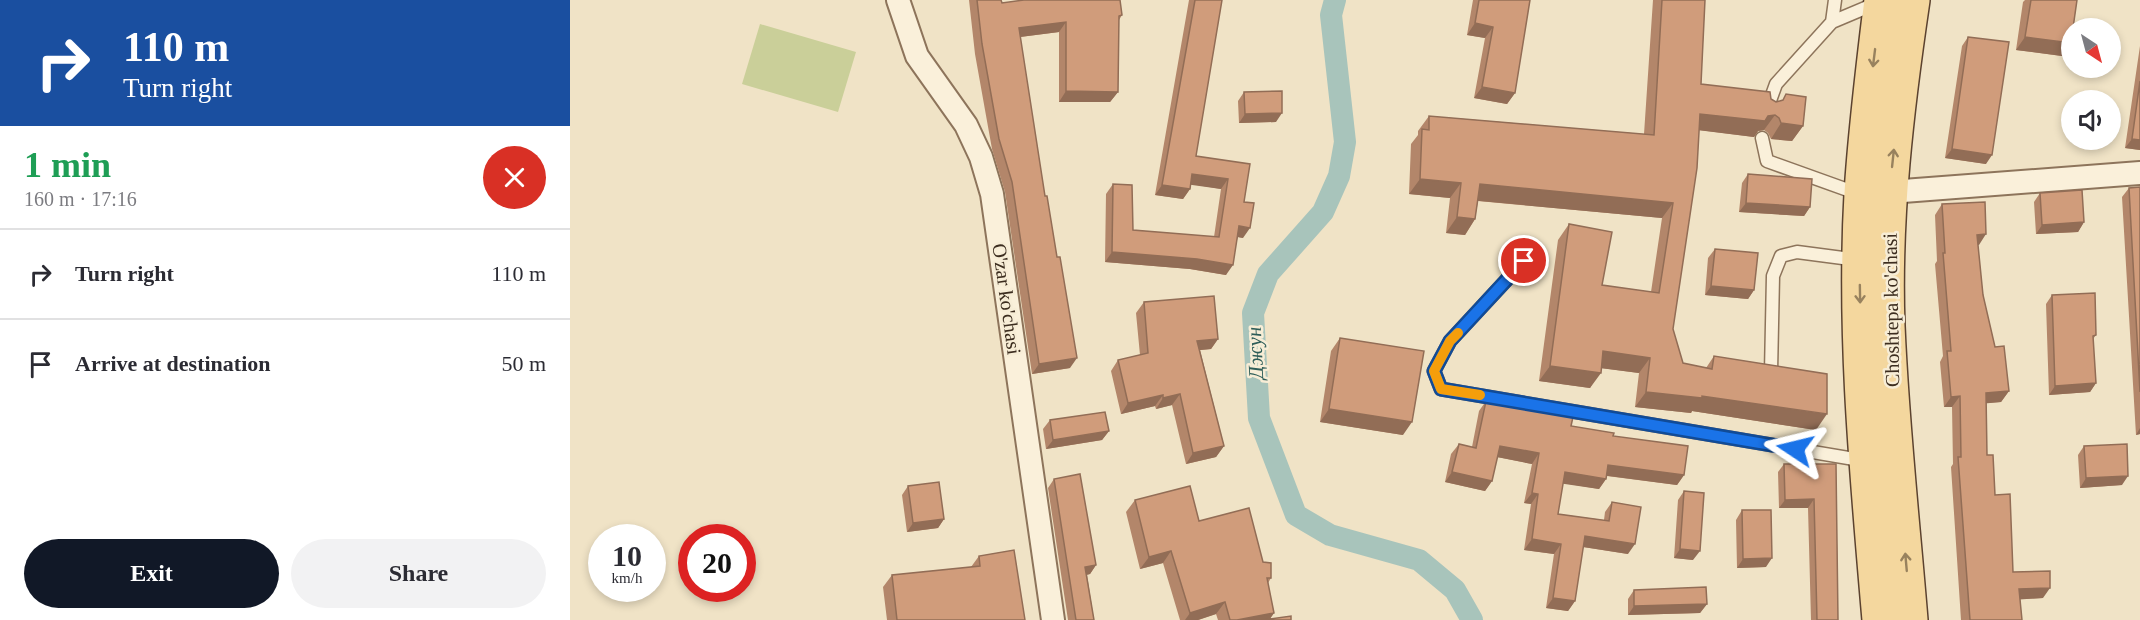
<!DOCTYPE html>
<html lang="en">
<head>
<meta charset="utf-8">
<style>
	body { margin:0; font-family:Georgia,serif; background:#f2f2f3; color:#2b2b33; height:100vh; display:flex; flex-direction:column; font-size:22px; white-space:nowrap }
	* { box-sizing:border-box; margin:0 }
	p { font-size:20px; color:#7c7c81 }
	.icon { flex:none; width:33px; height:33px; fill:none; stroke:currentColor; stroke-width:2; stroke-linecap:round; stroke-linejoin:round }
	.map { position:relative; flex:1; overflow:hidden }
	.details { display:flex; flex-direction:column; background:#fff; width:570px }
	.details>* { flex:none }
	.guide { background:#1a4fa0; color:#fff; overflow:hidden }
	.needle { width:39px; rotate:144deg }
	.buttons { position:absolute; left:1491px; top:18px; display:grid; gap:12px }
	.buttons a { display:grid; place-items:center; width:60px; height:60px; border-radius:50%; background:#fff; box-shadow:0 3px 9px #0003; font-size:30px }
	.speed { position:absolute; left:18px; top:524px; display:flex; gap:12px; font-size:30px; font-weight:700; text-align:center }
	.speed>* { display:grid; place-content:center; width:78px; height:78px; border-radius:50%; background:#fff; box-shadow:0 3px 9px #0003; line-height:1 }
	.speed small { font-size:15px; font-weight:400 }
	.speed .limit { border:9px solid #d22; background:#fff; color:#111 }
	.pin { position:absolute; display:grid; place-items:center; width:51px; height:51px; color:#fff; margin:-26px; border:3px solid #fff; border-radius:50%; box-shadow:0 2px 6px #0007 }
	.me { position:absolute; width:66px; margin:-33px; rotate:280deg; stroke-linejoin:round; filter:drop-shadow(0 0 4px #0008) }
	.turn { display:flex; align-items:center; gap:21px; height:126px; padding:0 24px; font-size:27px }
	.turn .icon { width:78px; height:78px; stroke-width:2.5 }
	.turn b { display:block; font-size:42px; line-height:51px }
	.round { display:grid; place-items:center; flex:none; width:63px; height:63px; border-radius:32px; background:#f2f2f3 }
	.head { display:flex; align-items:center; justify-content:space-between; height:102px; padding:0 24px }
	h1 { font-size:36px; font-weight:800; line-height:45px; color:#1e9e55 }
	.button { display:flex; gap:12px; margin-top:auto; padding:12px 24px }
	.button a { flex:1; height:69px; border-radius:36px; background:#111827; color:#fff; font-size:24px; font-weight:800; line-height:69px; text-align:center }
	.button a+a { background:#f2f2f3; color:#2b2b33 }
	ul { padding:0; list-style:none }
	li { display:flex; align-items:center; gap:18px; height:90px; padding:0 24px; border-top:2px solid #e1e1e2 }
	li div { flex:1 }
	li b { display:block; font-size:22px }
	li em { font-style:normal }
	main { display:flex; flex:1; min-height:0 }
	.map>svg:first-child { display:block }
	.pitch { fill:#cacf99 }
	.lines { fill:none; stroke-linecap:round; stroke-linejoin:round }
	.canal { stroke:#a8c4bb; stroke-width:22 }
	.lane-casing { stroke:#8d745b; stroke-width:15 }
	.street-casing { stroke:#8d745b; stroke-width:26 }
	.primary-casing { stroke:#5b422f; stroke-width:36 }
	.lane { stroke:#faf0da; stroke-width:12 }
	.street { stroke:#faf0da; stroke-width:22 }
	.primary { stroke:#f4d79e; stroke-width:33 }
	.wall { fill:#b3866a }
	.shaded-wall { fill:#926d56 }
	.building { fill:#d09c7b; stroke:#926d56; stroke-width:1.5 }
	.oneway { stroke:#98825e }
	.route-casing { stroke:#114b97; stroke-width:15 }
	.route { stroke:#1a73e8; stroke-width:10 }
	.slow { stroke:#f59e0b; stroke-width:10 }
	.labels { text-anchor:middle; stroke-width:5; stroke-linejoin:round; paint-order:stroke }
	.street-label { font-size:20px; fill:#3c2d1f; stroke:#f7edd6 }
	.water-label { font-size:21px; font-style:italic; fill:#2e5d58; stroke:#f7edd6 }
</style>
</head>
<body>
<main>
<section class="details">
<div class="guide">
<div class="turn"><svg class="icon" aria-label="right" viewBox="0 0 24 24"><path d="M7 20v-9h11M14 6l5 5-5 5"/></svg><div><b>110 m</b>Turn right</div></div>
</div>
<div class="head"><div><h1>1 min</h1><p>160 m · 17:16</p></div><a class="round" style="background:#d93025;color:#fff"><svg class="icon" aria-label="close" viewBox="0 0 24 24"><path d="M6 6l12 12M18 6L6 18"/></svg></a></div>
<ul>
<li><svg class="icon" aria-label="right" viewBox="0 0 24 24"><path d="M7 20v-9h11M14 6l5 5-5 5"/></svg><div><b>Turn right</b></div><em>110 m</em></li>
<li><svg class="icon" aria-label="arrive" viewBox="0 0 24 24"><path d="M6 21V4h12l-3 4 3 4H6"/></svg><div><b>Arrive at destination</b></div><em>50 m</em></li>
</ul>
<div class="button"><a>Exit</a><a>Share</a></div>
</section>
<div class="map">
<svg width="1570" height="620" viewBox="0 0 1570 620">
	<rect width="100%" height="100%" fill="#f0e3c6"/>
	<path class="pitch" d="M190 24 286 52 268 112 172 84Z"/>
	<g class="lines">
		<path class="canal" d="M765 0 761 15 775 142 769 176 753 212 698 274 683 313 689 418 726 515 760 535 849 560 885 590 902 620"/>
		<defs>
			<path id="lane" d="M1262 22 1265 0
				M1197 109 1206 84 1262 22 1307 3
				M1192 138 1197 161 1289 194
				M954 261 880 341 864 371 871 389 1296 461
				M1201 372 1203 276 1211 256 1227 252 1288 260"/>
			<path id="street" d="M328 0 347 56 396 125 411 157 422 194 483 620
				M1320 192 1570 173"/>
			<path id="primary" d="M1309 620C1297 479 1283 336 1291 194 1295 129 1303 65 1311 0
				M1341 620C1333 522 1322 424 1318 326 1314 217 1327 108 1343 0"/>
		</defs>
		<use href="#lane" class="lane-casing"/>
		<use href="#street" class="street-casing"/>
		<use href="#primary" class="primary-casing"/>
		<use href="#lane" class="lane"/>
		<use href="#street" class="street"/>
		<use href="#primary" class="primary"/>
	</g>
	<path class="wall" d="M399 0H431L432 3 552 15 549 20 548 92 540 102H489V32L450 37 500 368 462 374 435 192 422 149 405 54Z
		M619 0H652L626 156 680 164 674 202 673 238 668 237 656 275 620 269 535 262 536 194 543 184 563 230 644 237 651 189 621 184 620 189 613 199 585 195Z
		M903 0H960L945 93 937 104 904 98 915 38 897 35Z
		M1083 0H1135L1131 84 1201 99 1233 126 1222 141 1201 139 1198 133 1194 130 1188 131 1184 137 1129 130 1103 329 1113 363 1136 368 1144 356 1246 430 1122 411 1121 413 1065 407 1069 373 1031 368 1020 388 969 381 988 240 999 224 1032 285 1081 292 1092 218 908 201 905 219 895 235 876 233 880 198 839 194 841 144 848 135V131L859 116 1074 134Z
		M1455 0H1507L1501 43 1492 56 1446 50 1453 2Z
		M1398 37 1416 164 1375 158 1392 46Z
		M1570 46V150L1555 148Z
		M674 92 706 122 669 123 668 101Z
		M1178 174 1240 207 1234 216 1169 212 1172 183Z
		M1570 187V434L1566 435 1552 197 1559 188Z
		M1470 193 1514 222 1508 232 1466 234 1464 202Z
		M1372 204 1409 245H1408L1413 295 1425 347 1439 391 1431 402 1416 403 1417 455 1425 495 1443 572 1473 598 1450 599 1452 620H1391L1381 467 1383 464 1382 407H1374L1370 362 1373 356 1365 264 1367 261 1365 215Z
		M1145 249 1184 290 1178 299 1135 295 1138 258Z
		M1482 295 1526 335 1523 339 1526 383 1520 392 1479 395 1476 304Z
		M574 302 648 339 641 349 630 350 654 446 646 457 616 464 602 405 586 409 585 406 551 414 541 371 548 360 570 355 566 313Z
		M770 338 833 435 750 422 761 351Z
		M916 401 1001 426 1043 436 1114 475 1107 485 1037 476 1036 479 1029 489 993 483 988 514 1034 520 1035 512 1042 502 1058 554 1013 547 1005 601 998 611 976 608 984 554 954 550 961 504 954 503 962 464 927 457 922 481 915 491 875 482 881 454 889 444 902 447 909 411Z
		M480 420 539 431 532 440 476 449 473 429Z
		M1514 446 1552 485 1510 488 1508 455Z
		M1214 464H1266L1268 620H1241L1238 508H1209L1208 472Z
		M484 479 526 565 520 574 517 575 524 620H498L478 488Z
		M338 486 374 519 368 528 337 532 332 495Z
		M1114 491 1123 560 1104 558 1108 500Z
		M565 500 629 521 693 562 701 578 698 583 704 613 700 619 721 620H648L646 614 628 620H610L593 563 570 569 556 512Z
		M1172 510 1196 567 1167 568 1166 520Z
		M409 556 455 620H317L313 587 322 575 401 567Z
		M1064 590 1137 604 1130 613 1058 615V599Z"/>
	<path class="shaded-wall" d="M496 22 489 32 442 38 449 28Z
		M905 23 923 27 915 38 897 35Z
		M1455 37 1501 43 1492 56 1446 50Z
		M912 87 945 93 937 104 904 98Z
		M496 91 548 92 540 102H489Z
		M712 113 706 122 669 123 675 114Z
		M1130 114 1198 116 1205 115 1194 130 1188 131 1184 137 1119 129Z
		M1211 123 1233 126 1222 141 1201 139Z
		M1562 139 1570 140V150L1555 148Z
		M1382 149 1422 155 1416 164 1375 158Z
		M622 174 658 179 651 189 615 184Z
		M850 179 891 183 880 198 839 194Z
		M910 184 1103 203 1092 218 899 200Z
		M592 185 620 189 613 199 585 195Z
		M1176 203 1240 207 1234 216 1169 212Z
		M887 217 905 219 895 235 876 233Z
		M1514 222 1508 232 1466 234 1472 225Z
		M669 226 680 228 673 238 662 236Z
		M1416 234 1409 245H1399L1407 235Z
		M542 252 627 259 663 265 656 275 620 269 535 262Z
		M1141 286 1184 290 1178 299 1135 295Z
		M648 339 641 349 620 351 627 341Z
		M1033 351 1080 358 1069 373 1022 367Z
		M507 358 500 368 462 374 469 364Z
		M980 366 1031 373 1020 388 969 381Z
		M1526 383 1520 392 1479 395 1485 386Z
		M1439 391 1431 402 1409 404 1416 393Z
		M1076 392 1132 396 1257 414 1246 430 1122 411 1121 413 1065 407Z
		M610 394 602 405 586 409 593 398Z
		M593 395 585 406 551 414 558 403Z
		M1390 396 1382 407H1374L1381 397Z
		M759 409 842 422 833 435 750 422Z
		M1570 428V434L1566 435Z
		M539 431 532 440 476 449 483 440Z
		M654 446 646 457 616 464 623 453Z
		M930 446 969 453 962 464 922 456Z
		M1038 465 1114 475 1107 485 1031 475Z
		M882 472 922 481 915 491 875 482Z
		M995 472 1036 479 1029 489 988 483Z
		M1558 476 1552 485 1510 488 1516 478Z
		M962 493 968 494 961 504 954 503Z
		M1244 499 1238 508H1209L1215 500Z
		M374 519 368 528 337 532 343 523Z
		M1015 536 1065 544 1058 554 1007 546Z
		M962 539 991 544 984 554 954 550Z
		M1110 549 1130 551 1123 560 1104 558Z
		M601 551 593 563 570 569 579 557Z
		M1202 558 1196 567 1167 568 1173 559Z
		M526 565 520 574 509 576 515 567Z
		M1480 588 1473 598 1442 600 1449 589Z
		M983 598 1005 601 998 611 976 608Z
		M655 602 646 614 628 620H615L620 613Z
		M1137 604 1130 613 1058 615 1064 606Z
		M704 613 699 620H667Z"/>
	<path class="building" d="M407 0H431L432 3 454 0H550L552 15 549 16 548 92 496 91V22L449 28 475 196H477L487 257H490L507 358 469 364 442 182 429 139 412 44Z
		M625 0H652L626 156 680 164 674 202 684 203 680 228 669 226 663 265 627 259 542 252 543 184 562 185 563 230 649 237 658 179 622 174 620 189 592 185Z
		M909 0H960L945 93 912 87 923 27 905 23Z
		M1092 0H1135L1131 84 1200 92 1201 99 1206 102 1213 100 1216 94 1236 97 1233 126 1211 123 1209 118 1205 115 1198 116 1195 121 1130 114 1127 168 1103 329 1113 363 1142 369 1144 356 1257 374V414L1132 396V398L1076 392 1080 358 1033 351 1031 373 980 366 999 224 1042 232 1032 285 1089 293 1103 203 910 184 905 219 887 217 891 183 850 179 852 129 859 130V116L1084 135Z
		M1461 0H1507L1503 28H1502L1501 43 1455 37Z
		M1398 37 1439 42 1422 155 1382 149Z
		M1570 81V140L1562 139Z
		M712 91V113L675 114 674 92Z
		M1178 174 1242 179 1240 207 1176 203Z
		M1570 187V392L1559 188Z
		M1512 190 1514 222 1472 225 1470 193Z
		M1415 202 1416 234 1407 235 1413 295 1425 347 1434 346 1439 391 1416 393 1417 455H1423L1425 495 1440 494 1443 572 1480 571V588L1449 589 1452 620H1400L1388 457H1391L1390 396 1381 397 1377 351H1381L1373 253H1375L1372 204Z
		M1145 249 1188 253 1184 290 1141 286Z
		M1525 293 1526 335 1523 336 1526 383 1485 386 1482 295Z
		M644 296 648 339 627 341 654 446 623 453 610 394 593 398V395L558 403 548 360 578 353 574 302Z
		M770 338 854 351 842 422 759 409Z
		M916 401 1003 417 1001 426 1044 433 1043 436 1118 446 1114 475 1038 465 1036 479 995 472 988 514 1039 521 1042 502 1071 507 1065 544 1015 536 1005 601 983 598 991 544 962 539 968 494 962 493 969 453 930 446 922 481 882 472 889 444 906 448Z
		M535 412 539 431 483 440 480 420Z
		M1557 444 1558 476 1516 478 1514 446Z
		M1214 464H1266L1268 620H1247L1244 499 1215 500Z
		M510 474 526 565 515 567 524 620H506L484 479Z
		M369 482 374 519 343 523 338 486Z
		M620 486 629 521 679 508 693 562 701 563V578H697L704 613 667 620H660L655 602 620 613 601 551 579 557 565 500Z
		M1114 491 1134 493 1130 551 1110 549Z
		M1172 510H1201L1202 558 1173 559Z
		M444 550 455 620H327L322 575 410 566 409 556Z
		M1136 587 1137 604 1064 606V590Z
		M721 616V620H692Z"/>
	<defs><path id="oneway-shaft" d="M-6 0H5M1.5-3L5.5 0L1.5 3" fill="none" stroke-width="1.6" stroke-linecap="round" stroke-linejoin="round" transform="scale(1.5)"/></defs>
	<g class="oneway">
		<use href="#oneway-shaft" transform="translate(1304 58) rotate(97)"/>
		<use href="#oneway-shaft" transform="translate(1323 158) rotate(-84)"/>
		<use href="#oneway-shaft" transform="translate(1290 294) rotate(89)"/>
		<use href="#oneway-shaft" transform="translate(1336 562) rotate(-95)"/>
	</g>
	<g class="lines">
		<defs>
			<path id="route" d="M954 261 880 341 864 371 871 389 1225 449"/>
		</defs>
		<use href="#route" class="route-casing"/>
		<use href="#route" class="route"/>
		<path class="slow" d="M888 333 880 341 864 371 871 389 910 395"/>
	</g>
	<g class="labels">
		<g class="street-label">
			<text transform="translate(437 299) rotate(82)" y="7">O'zar ko'chasi</text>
			<text transform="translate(1321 310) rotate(-91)" y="7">Choshtepa ko'chasi</text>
		</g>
		<g class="water-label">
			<text transform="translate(685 353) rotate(-93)" y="7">Джун</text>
		</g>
	</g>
</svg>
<div class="buttons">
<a><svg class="needle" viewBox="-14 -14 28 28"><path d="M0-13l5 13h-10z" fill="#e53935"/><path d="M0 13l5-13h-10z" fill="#7c7c81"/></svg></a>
<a><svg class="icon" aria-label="sound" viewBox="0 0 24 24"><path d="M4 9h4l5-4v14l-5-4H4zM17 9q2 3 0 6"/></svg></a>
</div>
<div class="speed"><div>10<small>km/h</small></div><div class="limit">20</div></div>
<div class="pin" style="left:954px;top:261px;background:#d93025"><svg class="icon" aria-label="arrive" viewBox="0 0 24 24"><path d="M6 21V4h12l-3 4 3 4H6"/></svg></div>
<svg class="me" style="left:1225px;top:449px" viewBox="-20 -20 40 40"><path d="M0-17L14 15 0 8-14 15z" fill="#1a73e8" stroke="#fff" stroke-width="4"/></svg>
</div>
</main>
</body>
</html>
